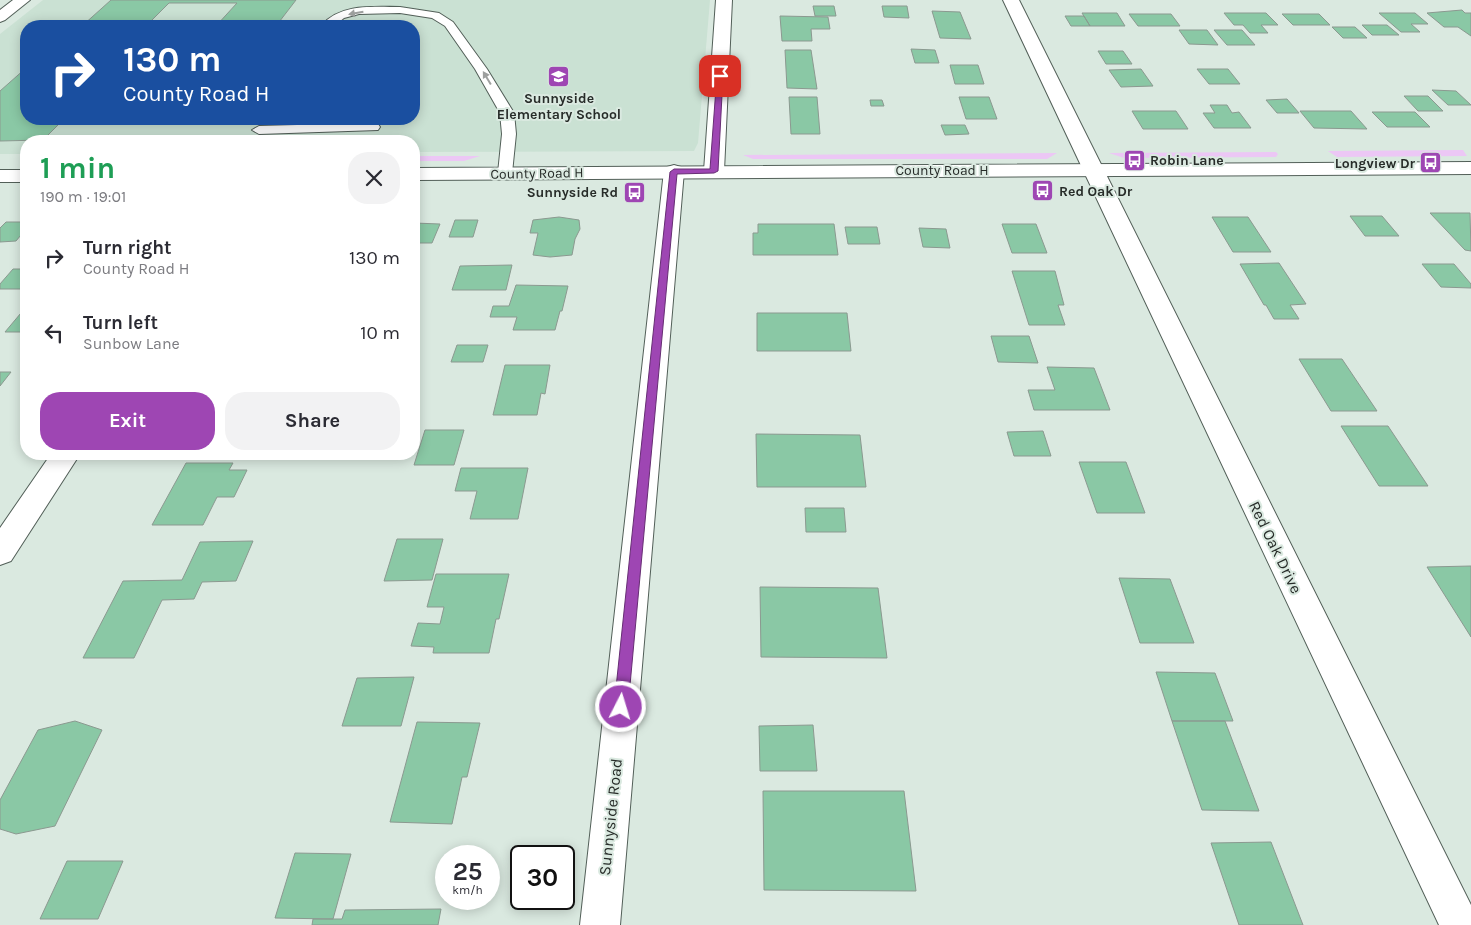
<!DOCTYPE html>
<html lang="en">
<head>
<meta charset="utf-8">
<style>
	body { margin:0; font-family:Karla,sans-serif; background:#f2f2f3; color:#2b2b33; height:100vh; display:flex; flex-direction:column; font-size:19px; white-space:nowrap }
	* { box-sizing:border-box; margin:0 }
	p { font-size:16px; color:#7c7c81 }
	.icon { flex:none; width:28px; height:28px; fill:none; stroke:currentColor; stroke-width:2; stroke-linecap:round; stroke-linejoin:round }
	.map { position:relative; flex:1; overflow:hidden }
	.sheet { position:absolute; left:20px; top:135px; width:400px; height:325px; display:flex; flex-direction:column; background:#fff; border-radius:20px; box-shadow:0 2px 12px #0003 }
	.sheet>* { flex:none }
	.top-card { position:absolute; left:20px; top:20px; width:400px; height:105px; border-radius:20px; box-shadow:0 2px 12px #0003; background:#1a4fa0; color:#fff; overflow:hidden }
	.speed { position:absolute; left:435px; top:845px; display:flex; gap:10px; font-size:25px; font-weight:700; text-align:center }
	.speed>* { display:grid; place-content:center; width:65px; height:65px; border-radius:50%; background:#fff; box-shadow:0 2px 12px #0003; line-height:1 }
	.speed small { font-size:12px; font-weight:400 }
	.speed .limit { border:2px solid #111; border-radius:8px; background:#fff; color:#111 }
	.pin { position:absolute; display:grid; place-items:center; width:42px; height:42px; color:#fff; margin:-21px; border-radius:10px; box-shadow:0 2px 8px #0006 }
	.me { position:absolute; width:55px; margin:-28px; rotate:5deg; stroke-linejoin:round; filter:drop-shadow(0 0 4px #0008) }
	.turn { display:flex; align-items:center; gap:18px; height:105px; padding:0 20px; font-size:22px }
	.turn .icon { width:65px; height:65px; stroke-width:2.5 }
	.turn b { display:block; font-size:35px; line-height:42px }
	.round { display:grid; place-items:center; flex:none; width:52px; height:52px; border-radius:20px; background:#f2f2f3 }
	.head { display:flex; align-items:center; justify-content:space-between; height:85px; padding:0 20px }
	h1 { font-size:30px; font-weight:700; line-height:38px; color:#1e9e55 }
	.action { display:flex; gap:10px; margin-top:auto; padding:10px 20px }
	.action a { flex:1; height:58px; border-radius:20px; background:#9e46b3; color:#fff; font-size:20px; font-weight:700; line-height:58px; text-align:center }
	.action a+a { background:#f2f2f3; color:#2b2b33 }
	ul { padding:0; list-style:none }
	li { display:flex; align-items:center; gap:15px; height:75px; padding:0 20px }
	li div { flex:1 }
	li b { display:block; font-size:19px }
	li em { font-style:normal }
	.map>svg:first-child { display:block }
	.built { fill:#cae1d3; fill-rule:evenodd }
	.green { fill:#ecc7f5 }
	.building { fill:#8ac8a5; stroke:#8b9990 }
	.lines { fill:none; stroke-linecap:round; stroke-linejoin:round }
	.lane-casing { stroke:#525f58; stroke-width:2 }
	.street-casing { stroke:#525f58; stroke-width:2 }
	.secondary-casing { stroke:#525f58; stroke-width:2 }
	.lane { fill:#fff; fill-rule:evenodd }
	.street { fill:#fff; fill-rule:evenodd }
	.secondary { fill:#fff; fill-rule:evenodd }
	.oneway { fill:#9ea09f }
	.route { fill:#9e46b3; stroke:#672e74 }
	.labels { text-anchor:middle; stroke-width:4; stroke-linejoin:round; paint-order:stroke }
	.far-poi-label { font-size:14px; font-weight:bold; fill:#272c29; stroke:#dae9e0; text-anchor:start }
	.far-street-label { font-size:14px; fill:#272c29; stroke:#dae9e0 }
	.street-label { font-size:16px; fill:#272c29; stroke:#dae9e0 }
</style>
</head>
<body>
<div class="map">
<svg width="1471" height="925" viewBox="0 0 1471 925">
	<rect width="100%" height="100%" fill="#dae9e0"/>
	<path class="built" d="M43 0H710L698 143 694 151 414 152V141H26V154H0V34ZM26 26H414V119H26Z"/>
	<path class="green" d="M1463 150 1467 156 1337 157 1328 151Z
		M1276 152 1278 154 1276 157 1124 158 1109 153Z
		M1057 153 1047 159H753L743 155Z
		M414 156H480L464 161H414Z"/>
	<path class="building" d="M111 0H296L276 26H216L237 3H169L146 26H82Z
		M813 6H834L836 16H815Z
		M882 6H907L909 18 884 17Z
		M1462 10 1465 13H1471V36L1458 27H1444L1427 13Z
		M932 11 960 12 971 39 940 38Z
		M1082 13H1117L1125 26H1090Z
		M1224 13H1266L1278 25H1261L1268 33H1250L1243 25H1234Z
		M1379 13H1415L1428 24H1411L1420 32H1401Z
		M1129 14H1171L1180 26H1138Z
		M1282 14H1319L1330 25H1293Z
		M780 16 828 17 830 29H811L812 41H782Z
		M1065 16H1084L1090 26H1071Z
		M1362 25H1387L1399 35H1372Z
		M1332 27H1355L1367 38H1343Z
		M1179 30H1207L1218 45 1189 44Z
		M1214 30H1242L1255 45H1227Z
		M911 49 935 50 939 63H915Z
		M785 50H811L817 89 787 88Z
		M1098 51H1123L1132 64H1106Z
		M950 65H978L984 84H955Z
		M26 68V119H64L43 140 0 141V91Z
		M1141 69 1153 86 1121 87 1109 70Z
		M1197 69H1228L1240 84H1209Z
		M1432 90 1456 91 1471 105H1448Z
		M1404 96H1428L1443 111H1418Z
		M789 97H817L820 134H791Z
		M959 97H989L997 119H966Z
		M1287 99 1299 113H1277L1266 100Z
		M870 100H882L884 106H871Z
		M1210 105H1227L1232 113 1239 112 1251 128H1214L1203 113H1215Z
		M1132 111H1176L1188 129H1143Z
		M1300 111H1351L1367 129 1314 128Z
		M1372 112H1415L1430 127H1387Z
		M140 119H207L204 122 136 123Z
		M941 125H965L969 134 945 135Z
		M1430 213H1470L1471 251 1465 250Z
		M1350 216H1382L1399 236H1365Z
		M559 217 579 220 580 229 575 239 572 255 550 257 533 255 538 233H530L533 220Z
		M1212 217H1248L1271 252H1233Z
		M455 220H478L473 237H449Z
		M6 222H26V229L16 241 0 242V228Z
		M414 223 440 224 432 243H414Z
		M758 224H834L838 255H753V233H758Z
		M1002 224H1036L1047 253H1012Z
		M845 227H877L880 244H848Z
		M919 228 946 229 950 248 923 247Z
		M1279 263 1306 304 1290 305 1299 319H1274L1266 305H1264L1240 264Z
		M1422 264H1454L1471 284V288L1441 287Z
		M512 265 506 290H452L460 266Z
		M13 269H26V289H0V284Z
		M1012 271H1055L1064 305H1058L1065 325H1029Z
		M516 285 568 286 562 311H560L555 330H513L517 317H490L493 306H509Z
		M26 307V332H5Z
		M757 313H847L851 351H757Z
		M991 336H1029L1038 363 998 362Z
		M457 345H488L483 362H451Z
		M1299 359H1342L1377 411H1331Z
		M505 365H550L545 394 541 393 537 415H493Z
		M1047 367 1094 368 1110 410H1034L1028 390H1055Z
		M0 372H11L0 386Z
		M1341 426H1388L1428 486H1379Z
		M425 430H464L454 465H414Z
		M1043 431 1051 456H1014L1007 432Z
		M756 434 860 435 866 487H757Z
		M1079 462H1126L1145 513H1097Z
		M186 463H233L229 470H247L234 497H217L203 525H152Z
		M461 468H528L518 519H470L477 491H455Z
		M805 508H844L846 532H806Z
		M397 539H443L432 580 384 581Z
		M253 541 236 581 202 582 194 599 162 600 134 658H83L123 581 182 580 200 542Z
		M1471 566V637L1427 567Z
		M436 574H509L499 619H496L489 653H433L434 647 411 646 418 623 440 624 444 607H427Z
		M1119 578 1170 579 1194 643H1140Z
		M760 587 878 588 887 658 761 657Z
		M1156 672 1215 673 1233 721H1172Z
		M414 677 401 726H342L357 678Z
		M75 721 102 730 55 826 16 834 0 829V800L38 730Z
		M1172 721H1225L1259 811 1202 810Z
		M417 722 480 723 467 777H462L452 824 390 822Z
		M813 725 817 771H760L759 726Z
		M763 791H904L916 891 764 890Z
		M1271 842 1303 925H1239L1211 843Z
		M295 853 351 854 333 919 275 918Z
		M67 861H123L98 919H40Z
		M441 909 438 925H312L313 919H342L345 910Z"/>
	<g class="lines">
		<defs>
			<path id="lane" d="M400 7 439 13 453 22 487 69 514 113 516 134 512 173 510 176H500L498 173 502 134 500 113 475 69 445 26 432 18 400 13 359 14 344 18 334 26H321C340 3 374 7 400 7Z
				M373 123 378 124 380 127 378 130 259 134 252 130 259 126Z"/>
			<path id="street" d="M13 0H30L5 20 0 22V10Z
				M716 0H732L724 171 721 175 714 177 707 175 704 171Z
				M1003 0H1019L1471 905V925H1439Z
				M674 165 681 167 684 171 620 925H580L664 171 667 167Z
				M51 454H80L11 561 0 565V528Z"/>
			<path id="secondary" d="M1471 162V174L414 180V168Z
				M0 170H26V182H0Z"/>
		</defs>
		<use href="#lane" class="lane-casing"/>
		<use href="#street" class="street-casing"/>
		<use href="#secondary" class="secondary-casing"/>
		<use href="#lane" class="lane"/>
		<use href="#street" class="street"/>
		<use href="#secondary" class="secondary"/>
	</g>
	<defs><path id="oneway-solid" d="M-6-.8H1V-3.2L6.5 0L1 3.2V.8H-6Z" transform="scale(1.25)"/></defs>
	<g class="oneway">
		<use href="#oneway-solid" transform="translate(356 13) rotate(170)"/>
		<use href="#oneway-solid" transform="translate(487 78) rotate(-121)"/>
	</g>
	<path class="route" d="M717 74 723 76 718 171 714 173 677 174 628 707 626 712 621 714 616 712 614 707 670 172 674 169H710Z"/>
	<defs>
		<symbol id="school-square" viewBox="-11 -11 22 22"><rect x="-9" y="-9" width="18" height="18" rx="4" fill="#9e46b3" stroke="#dae9e0"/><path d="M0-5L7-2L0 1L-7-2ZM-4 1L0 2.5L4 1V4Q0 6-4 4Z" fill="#fff"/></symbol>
		<symbol id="bus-square" viewBox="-11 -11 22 22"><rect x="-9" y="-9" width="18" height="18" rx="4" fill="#9e46b3" stroke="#dae9e0"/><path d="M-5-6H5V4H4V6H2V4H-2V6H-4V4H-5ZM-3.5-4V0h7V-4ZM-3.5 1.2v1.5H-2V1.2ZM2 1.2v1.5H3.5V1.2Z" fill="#fff"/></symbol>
	</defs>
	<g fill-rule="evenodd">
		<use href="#school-square" x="546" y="64" width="25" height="25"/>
		<use href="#bus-square" x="1122" y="148" width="25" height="25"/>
		<use href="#bus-square" x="1418" y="150" width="25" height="25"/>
		<use href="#bus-square" x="1030" y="178" width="25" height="25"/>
		<use href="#bus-square" x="622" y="180" width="25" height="25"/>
	</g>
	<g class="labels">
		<g class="far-poi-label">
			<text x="559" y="103" text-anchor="middle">Sunnyside<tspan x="559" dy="16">Elementary School</tspan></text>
			<text x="1150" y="165">Robin Lane</text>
			<text x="1415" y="168" text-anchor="end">Longview Dr</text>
			<text x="1059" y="196">Red Oak Dr</text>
			<text x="618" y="197" text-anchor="end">Sunnyside Rd</text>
		</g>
		<g class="far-street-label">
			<text x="942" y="175">County Road H</text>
			<text transform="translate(537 173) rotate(-1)" y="5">County Road H</text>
		</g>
		<g class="street-label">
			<text transform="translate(1276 547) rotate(64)" y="6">Red Oak Drive</text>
			<text transform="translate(610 817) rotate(-84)" y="6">Sunnyside Road</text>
		</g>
	</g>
</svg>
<div class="speed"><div>25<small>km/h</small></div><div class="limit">30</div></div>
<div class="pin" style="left:720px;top:76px;background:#d93025"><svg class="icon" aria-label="arrive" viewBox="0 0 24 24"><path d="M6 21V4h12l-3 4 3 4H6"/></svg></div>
<svg class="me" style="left:621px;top:707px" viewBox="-20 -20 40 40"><circle r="17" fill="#9e46b3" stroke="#fff" stroke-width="3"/><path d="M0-11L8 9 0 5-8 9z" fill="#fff"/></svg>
<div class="top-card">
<div class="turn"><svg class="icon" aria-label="right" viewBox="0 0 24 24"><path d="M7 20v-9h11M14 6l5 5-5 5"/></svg><div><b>130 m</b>County Road H</div></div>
</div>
<section class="sheet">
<div class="head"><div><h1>1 min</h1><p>190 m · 19:01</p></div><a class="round"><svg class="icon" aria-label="close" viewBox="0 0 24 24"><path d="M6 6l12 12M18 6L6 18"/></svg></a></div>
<ul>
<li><svg class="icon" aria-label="right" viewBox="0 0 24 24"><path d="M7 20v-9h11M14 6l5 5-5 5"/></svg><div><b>Turn right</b><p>County Road H</p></div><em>130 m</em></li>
<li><svg class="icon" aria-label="left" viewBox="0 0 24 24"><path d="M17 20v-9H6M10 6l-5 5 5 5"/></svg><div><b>Turn left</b><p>Sunbow Lane</p></div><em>10 m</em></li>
</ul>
<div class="action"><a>Exit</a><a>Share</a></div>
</section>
</div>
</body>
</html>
